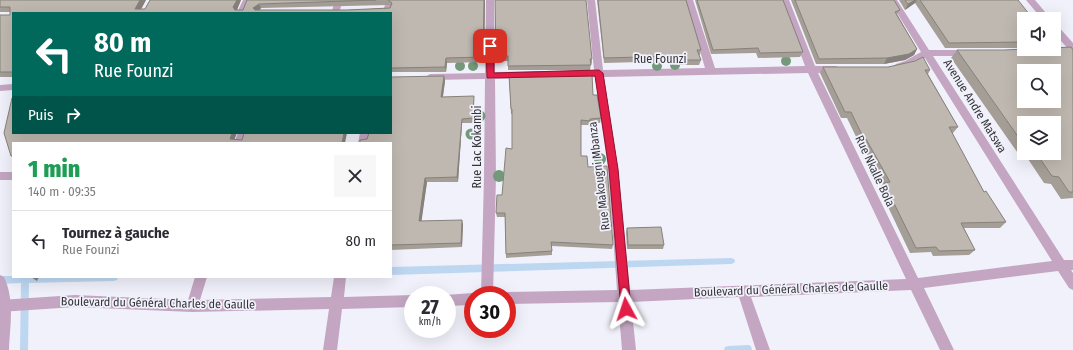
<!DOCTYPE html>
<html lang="fr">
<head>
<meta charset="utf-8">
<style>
	body { margin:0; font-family:"Fira Sans Condensed",sans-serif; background:#f7f7f7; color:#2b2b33; height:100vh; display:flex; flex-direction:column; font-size:15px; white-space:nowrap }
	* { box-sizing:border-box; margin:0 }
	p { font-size:13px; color:#7c7c81 }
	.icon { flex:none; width:22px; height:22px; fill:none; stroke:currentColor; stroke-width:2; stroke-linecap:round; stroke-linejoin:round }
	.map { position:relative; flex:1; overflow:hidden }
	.panel { position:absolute; left:12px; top:142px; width:380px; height:136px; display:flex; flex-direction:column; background:#fff; border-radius:0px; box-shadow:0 4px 16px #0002 }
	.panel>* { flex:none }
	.banner { position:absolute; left:12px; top:12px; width:380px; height:122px; border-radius:0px; box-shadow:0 4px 16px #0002; background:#00695c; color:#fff; overflow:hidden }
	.buttons { position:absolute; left:1017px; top:12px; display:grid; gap:8px }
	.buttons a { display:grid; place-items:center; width:44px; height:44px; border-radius:0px; background:#fff; box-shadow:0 4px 16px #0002; font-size:20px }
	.speed { position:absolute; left:404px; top:286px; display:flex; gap:8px; font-size:20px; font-weight:700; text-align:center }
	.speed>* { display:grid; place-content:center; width:52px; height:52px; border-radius:50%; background:#fff; box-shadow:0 4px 16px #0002; line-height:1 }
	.speed small { font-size:10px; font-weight:400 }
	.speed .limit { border:6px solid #d22; background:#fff; color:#111 }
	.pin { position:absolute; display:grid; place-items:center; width:34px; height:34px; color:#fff; margin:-17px; border-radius:8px; box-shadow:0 2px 6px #0006 }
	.me { position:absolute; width:44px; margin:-22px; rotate:355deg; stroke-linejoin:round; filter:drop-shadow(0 0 3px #0008) }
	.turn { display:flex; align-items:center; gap:14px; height:84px; padding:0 16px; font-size:18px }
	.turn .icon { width:52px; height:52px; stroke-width:2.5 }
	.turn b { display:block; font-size:28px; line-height:34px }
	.then { display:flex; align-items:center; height:38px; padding:0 16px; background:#0003; gap:8px; font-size:15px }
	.round { display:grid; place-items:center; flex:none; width:42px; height:42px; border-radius:0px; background:#f7f7f7 }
	.summary { display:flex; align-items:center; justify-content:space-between; height:68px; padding:0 16px }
	h1 { font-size:24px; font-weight:800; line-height:30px; color:#1e9e55 }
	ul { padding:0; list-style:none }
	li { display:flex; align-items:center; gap:12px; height:60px; padding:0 16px; border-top:1px solid #e1e1e2 }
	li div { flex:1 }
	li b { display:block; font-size:15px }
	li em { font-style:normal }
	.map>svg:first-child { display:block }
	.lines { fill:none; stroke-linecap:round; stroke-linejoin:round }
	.stream { fill:#bdd7f1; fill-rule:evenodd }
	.minor { fill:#c4a6c2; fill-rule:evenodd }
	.tertiary { fill:#c4a6c2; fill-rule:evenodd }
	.tree { fill:#74997a }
	.wall { fill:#a49e97; fill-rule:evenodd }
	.shaded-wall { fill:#86817b }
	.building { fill:#bfb8b0; stroke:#86817b; fill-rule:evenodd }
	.route { fill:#e11d48; stroke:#92132f }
	.labels { text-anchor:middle; stroke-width:3.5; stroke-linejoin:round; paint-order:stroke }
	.street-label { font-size:12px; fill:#353539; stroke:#f1f1fb }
</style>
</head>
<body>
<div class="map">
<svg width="1073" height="350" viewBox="0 0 1073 350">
	<rect width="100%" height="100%" fill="#f1f1fb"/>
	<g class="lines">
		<path class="stream" d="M731 258 734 259 735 261 734 263 731 264 391 275V267Z
			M0 276H13V277H118L117 280 114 281 29 283 28 350H20L21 283 0 284Z
			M748 345 751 346 752 350H724L725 347 728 346Z"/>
		<path class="minor" d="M243 0H251L245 13H237Z
			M335 0H343L339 13H333L332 11Z
			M386 0H394L391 14 383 13Z
			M486 0H494L495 72 594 70 587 0H595L603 70 705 68 685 0H693L715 68 805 66 781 0H789L815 66H836L841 69 836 72 818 73 918 278 1052 261 925 58 911 66 899 69 894 66 896 64 905 61 921 52 889 0H897L929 50H969L974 53 969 56H933L1064 260H1073V270H1071L1073 273V290L1069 288 1058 271 924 288 954 350H940L911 290 751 297 770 350H756L739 297 631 302 636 350H622L618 302 507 304V295H502L507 292 617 290 608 169 595 77 495 79 496 177 493 295H481L484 177 485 79 430 80 425 77 430 74 485 73ZM808 73 906 279 630 290 618 169 604 77Z
			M1026 0H1035L1051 19H1042Z
			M1054 24 1057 25 1073 43V52L1070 51 1054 33Z
			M13 84V90L0 91V85Z
			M238 133H248L244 143H234Z
			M360 133H370L368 143H358Z
			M0 172H13V180H0Z
			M195 277H207L200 300 331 297 334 277H346L344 297 413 295V307L342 309 337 350H323L329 309 192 312 75 307 0 312V300L75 295 188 300Z
			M473 293 478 295H473V305L447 306V295H445Z"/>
		<path class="tertiary" d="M0 275 4 277C15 300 10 326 9 350H0Z"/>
	</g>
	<g class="tree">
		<circle cx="786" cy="61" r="5"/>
		<circle cx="675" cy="65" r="5"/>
		<circle cx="460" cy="66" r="5"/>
		<circle cx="473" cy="66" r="5"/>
		<circle cx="657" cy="66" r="5"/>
		<circle cx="480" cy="116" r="5.5"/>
		<circle cx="471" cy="134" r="5.5"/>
		<circle cx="600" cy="159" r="6"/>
		<circle cx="499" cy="176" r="6"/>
	</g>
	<path class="wall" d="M0 0H146L141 9H145L150 0H241L237 10H243L247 0H485L484 62 447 63 446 72H391V13H13V77H0V15H10V12H0ZM388 5 391 6 390 8 347 10H260L261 8Z
		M495 0 592 59V63L591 64 590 70H508V61H496Z
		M597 0H686L701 50 700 55H699L701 60 699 65H677L676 61 604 63Z
		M695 0H783L803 52 800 57 758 58 756 53 711 54Z
		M791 0H894L900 10 897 14 917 49 914 55 905 60 884 64H816Z
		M899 0H1018L1024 19V48H945L915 3 905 10Z
		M957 50H1073V198L1061 199 1051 184 1044 183 1026 156H1020L951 58ZM1024 123 1054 153H1024Z
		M823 67 930 70 928 74 958 127 953 133H952L984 192 1006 222 1000 228H964L975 250 969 255 933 256 931 252 910 253 879 188 883 184 862 145H860L847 118H841L820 73Z
		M509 75 593 95 601 118 600 123H589V125H581V156L588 167 613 245 612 249 552 246V255L506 258 505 217H497L496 213 502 195 512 149V114H511Z
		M444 76 445 81 443 97 474 100 473 123H462L458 182H427L421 221 463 224 462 247 391 250V143L367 139Z
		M627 228 664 245 663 249H627L626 232Z"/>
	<path class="shaded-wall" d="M140 0H146L139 13 135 9Z
		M237 0H241L236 12 233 7Z
		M484 0H485L484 62 483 57Z
		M915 0H917L915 3 905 10 908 4Z
		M259 4 261 8 256 13 253 8Z
		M917 49 914 55 905 60 884 64 887 58Z
		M446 58 447 63 446 72 445 67Z
		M444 76 445 81 442 102 441 97Z
		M462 119V123L458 182 457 177Z
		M232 133H237L233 143 230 139Z
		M344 133H347L345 143H342Z
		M425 178 427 182 421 225 419 221Z
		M462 220 463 224 462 247 461 243Z
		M31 277H39L37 281Z"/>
	<path class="building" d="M0 0H140L135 9H145L150 0H237L233 7 235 10H243L247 0H376L259 4 253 8 255 10H347L390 8 392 3 388 0H484L483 57 446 58 445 67 391 68V13H13V72H0V15H10V7H0Z
		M495 0H586L592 59H590L591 65 508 66V56H496Z
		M598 0H686L701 50H697L701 60H679L677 56 604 58Z
		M697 0H783L803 52 760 53 758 48 713 50Z
		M795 0H894L900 10 895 12 917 49 909 54 887 58 819 59Z
		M905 0H915L908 4Z
		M920 0H1018L1033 19H1024V42L949 43Z
		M1071 47 1073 50V192H1069L1059 177 1052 176 1036 153H1054V123H1024V145L957 50H1004L1026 49H1054V48ZM1024 71H1054V101H1024Z
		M923 57 930 70H925L958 127H949L984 192 986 191 1006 222 961 223 975 250 939 251 936 247 916 248 884 183 890 182 866 139H864L851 112H845L823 67H888L915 61Z
		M592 74 593 95H597L601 118 590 119V121L581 120V156H587L588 167 607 166 613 245 551 242 552 251 506 254 505 213H496L497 195H502L506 148 512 149V109H511L509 75Z
		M444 76 441 97 474 96 473 118 462 119 457 177 425 178 419 221 462 220 461 243 391 245V143H360V140L367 139 369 133H391V77Z
		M12 98H13V133H232L230 139 242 140 244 133H344L342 143H13V156H11L4 133Z
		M661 227 664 245H628L627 228Z"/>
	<path class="route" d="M490 43 494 46V73L599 70 603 73 618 169 631 309 630 313 626 314 622 313 621 309 609 169 595 76 487 78 486 46Z"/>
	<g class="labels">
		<g class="street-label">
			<text x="660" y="63">Rue Founzi</text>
			<text transform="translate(975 106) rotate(58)" y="4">Avenue Andre Matswa</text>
			<text transform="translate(477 147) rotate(-90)" y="4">Rue Lac Kokambi</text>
			<text transform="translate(875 171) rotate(65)" y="4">Rue Nkalle Bola</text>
			<text transform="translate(599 176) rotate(-97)" y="4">Rue Makougni Mbanza</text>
			<text transform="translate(791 289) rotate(-2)" y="4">Boulevard du Général Charles de Gaulle</text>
			<text transform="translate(158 303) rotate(1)" y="4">Boulevard du Général Charles de Gaulle</text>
		</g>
	</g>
</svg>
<div class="buttons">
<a><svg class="icon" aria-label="sound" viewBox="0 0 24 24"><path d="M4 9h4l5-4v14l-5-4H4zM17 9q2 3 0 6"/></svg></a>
<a><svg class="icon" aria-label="search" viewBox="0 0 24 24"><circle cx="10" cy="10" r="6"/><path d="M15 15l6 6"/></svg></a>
<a><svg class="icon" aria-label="layers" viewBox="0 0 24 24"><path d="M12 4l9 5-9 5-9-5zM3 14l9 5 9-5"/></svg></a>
</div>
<div class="speed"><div>27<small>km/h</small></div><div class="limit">30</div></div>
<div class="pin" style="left:490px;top:46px;background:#d93025"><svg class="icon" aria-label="arrive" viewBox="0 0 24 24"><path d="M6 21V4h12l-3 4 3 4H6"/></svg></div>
<svg class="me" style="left:626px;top:309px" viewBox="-20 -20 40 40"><path d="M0-17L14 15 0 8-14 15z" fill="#e11d48" stroke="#fff" stroke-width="4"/></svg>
<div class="banner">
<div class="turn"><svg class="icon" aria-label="left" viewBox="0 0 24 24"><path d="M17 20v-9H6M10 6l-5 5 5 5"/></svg><div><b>80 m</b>Rue Founzi</div></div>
<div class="then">Puis<svg class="icon" aria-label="right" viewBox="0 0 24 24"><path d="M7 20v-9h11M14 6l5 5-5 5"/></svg></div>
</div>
<section class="panel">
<div class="summary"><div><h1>1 min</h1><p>140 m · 09:35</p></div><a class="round"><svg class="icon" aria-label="close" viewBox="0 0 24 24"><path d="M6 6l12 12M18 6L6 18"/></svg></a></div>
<ul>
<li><svg class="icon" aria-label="left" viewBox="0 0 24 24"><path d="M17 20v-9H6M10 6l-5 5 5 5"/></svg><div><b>Tournez à gauche</b><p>Rue Founzi</p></div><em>80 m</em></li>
</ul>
</section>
</div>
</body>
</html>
